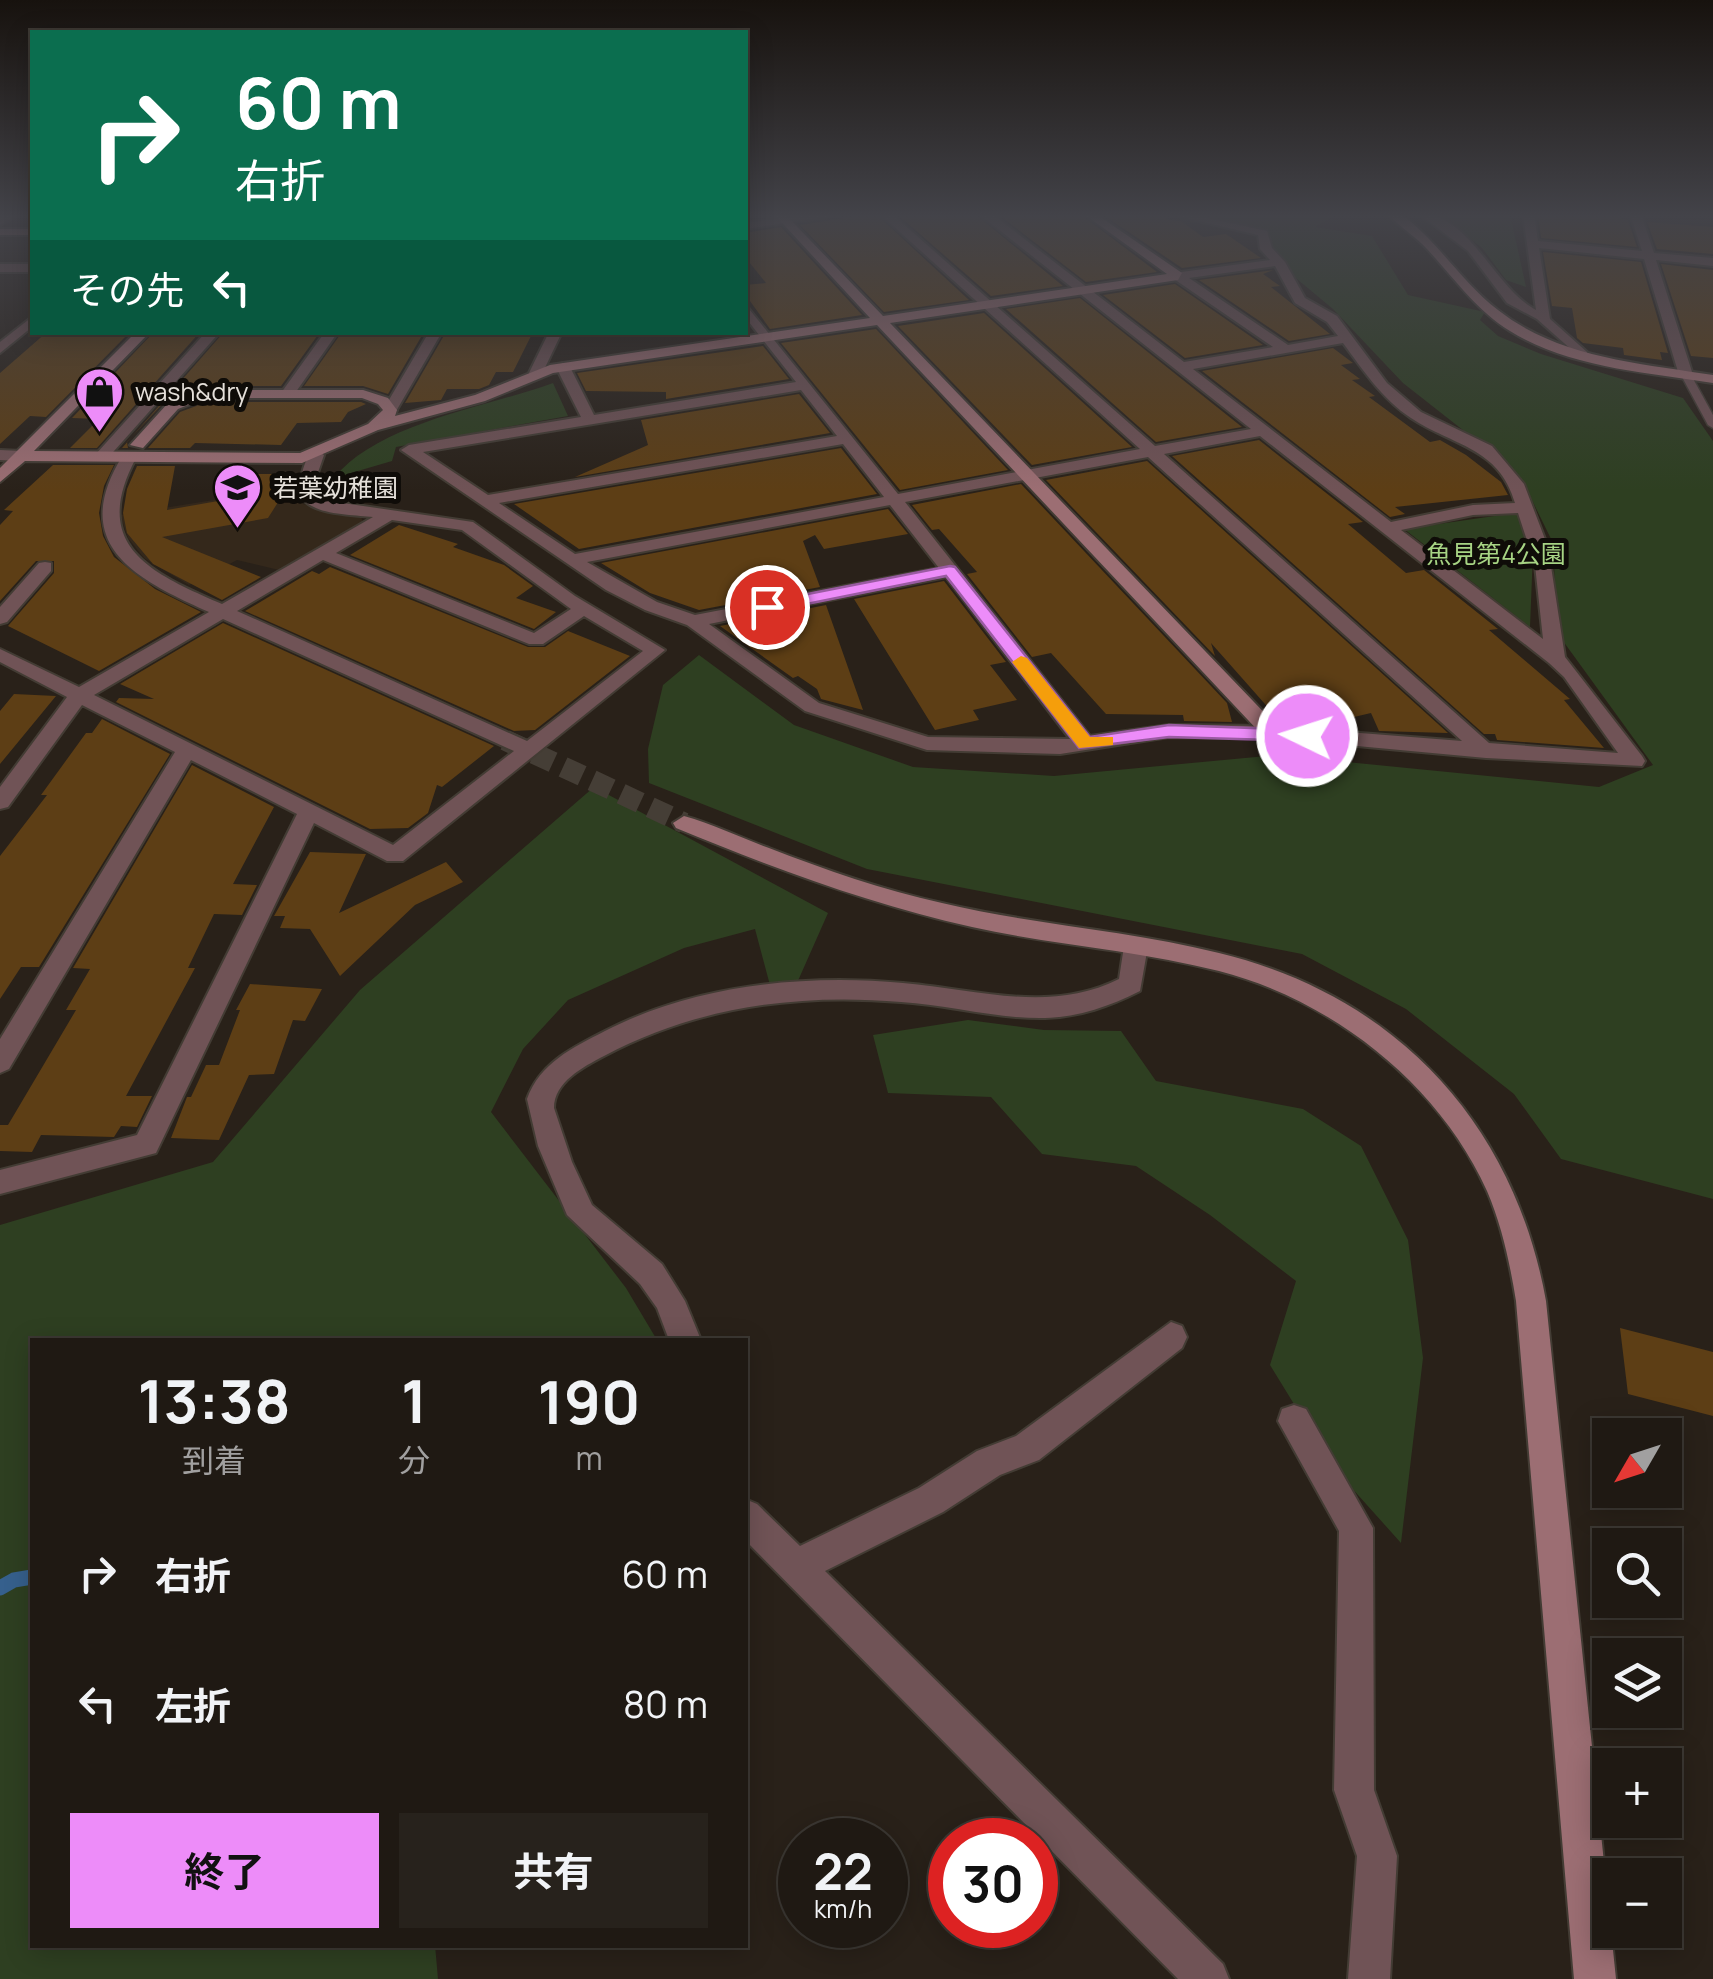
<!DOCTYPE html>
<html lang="ja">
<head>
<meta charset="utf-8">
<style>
	body { margin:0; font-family:Manrope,"Noto Sans JP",sans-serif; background:#27221c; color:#f1f3f6; height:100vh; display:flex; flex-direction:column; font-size:38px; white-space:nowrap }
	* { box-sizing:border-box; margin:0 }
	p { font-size:32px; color:#a1a0a0 }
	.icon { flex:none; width:55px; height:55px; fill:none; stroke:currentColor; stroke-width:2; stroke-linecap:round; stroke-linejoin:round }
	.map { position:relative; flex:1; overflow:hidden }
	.sheet { position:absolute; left:30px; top:1338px; width:718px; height:610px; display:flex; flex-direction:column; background:#1f1913; border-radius:0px; box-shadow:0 5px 25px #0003,0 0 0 2px #3c3833 }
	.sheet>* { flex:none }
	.banner { position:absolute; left:30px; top:30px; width:718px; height:305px; border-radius:0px; box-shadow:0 5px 25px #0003,0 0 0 2px #3c3833; background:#0b6e4f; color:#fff; overflow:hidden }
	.needle { width:65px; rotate:231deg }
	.fabs { position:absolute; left:1592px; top:1418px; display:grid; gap:20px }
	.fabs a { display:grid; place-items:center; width:90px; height:90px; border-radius:0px; background:#1f1913; box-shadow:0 5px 25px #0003,0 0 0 2px #3c3833; font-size:50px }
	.speed { position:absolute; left:778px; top:1818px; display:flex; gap:20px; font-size:50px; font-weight:700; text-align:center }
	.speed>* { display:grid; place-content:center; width:130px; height:130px; border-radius:50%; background:#1f1913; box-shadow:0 5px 25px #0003,0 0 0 2px #3c3833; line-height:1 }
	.speed small { font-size:25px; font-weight:400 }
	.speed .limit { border:15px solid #d22; background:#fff; color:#111 }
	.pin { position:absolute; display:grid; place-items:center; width:85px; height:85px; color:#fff; margin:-42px; border:5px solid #fff; border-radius:50%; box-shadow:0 2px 10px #0007 }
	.me { position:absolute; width:110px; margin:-55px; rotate:274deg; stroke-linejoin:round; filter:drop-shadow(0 0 8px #0008) }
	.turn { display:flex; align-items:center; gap:35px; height:210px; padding:0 40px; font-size:45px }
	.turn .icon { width:130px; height:130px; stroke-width:2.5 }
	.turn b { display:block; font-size:70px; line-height:85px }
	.then { display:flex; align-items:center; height:95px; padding:0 40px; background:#0003; gap:20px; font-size:38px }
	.eta { display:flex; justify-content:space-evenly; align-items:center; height:170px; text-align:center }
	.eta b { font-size:60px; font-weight:700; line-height:70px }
	.cta { display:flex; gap:20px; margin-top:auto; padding:20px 40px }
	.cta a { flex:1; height:115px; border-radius:0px; background:#ed8cf9; color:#111; font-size:40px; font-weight:700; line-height:115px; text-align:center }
	.cta a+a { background:#27221c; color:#f1f3f6 }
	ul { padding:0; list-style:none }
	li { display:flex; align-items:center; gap:30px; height:130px; padding:0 40px }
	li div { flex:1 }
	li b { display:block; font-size:38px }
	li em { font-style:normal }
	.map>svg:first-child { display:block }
	.built { fill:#34281b }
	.green { fill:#2e3f21 }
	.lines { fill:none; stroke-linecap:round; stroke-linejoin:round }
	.stream { stroke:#36608d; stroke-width:15 }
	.building { fill:#5d3e15 }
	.secondary-tunnel { stroke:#453e36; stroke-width:21; stroke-dasharray:21 11; stroke-linecap:butt }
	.lane-casing { stroke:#433c34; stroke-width:3 }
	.street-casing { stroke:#433c34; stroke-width:4 }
	.secondary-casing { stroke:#433c34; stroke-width:4 }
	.lane { fill:#705356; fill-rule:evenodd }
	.street { fill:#705356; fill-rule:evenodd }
	.secondary { fill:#9c6e73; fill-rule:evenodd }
	.route { fill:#ed8cf9; stroke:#9a5ba2; stroke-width:2.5 }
	.slow { fill:#f59e0b }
	.labels { text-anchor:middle; stroke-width:10; stroke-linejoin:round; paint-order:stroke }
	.far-poi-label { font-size:25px; fill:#e5e0da; stroke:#0f0c08; text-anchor:start }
	.far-park-label { font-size:25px; fill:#a7d484; stroke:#0f0c08 }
</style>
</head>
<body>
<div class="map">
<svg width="1713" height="1979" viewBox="0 0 1713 1979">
	<rect width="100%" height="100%" fill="#292119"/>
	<path class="built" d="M295 487 303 504 361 516 363 523 279 570 237 560 189 585 144 558 128 538 120 515Z"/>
	<path class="green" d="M1183 214H1338L1315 227 1372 236 1408 295 1485 312 1480 320 1498 336 1541 354 1683 398 1713 441V1199L1561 1159 1514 1094 1406 1009 1302 954 867 869 649 783 648 749 663 685 699 655 794 725 913 767 1054 776 1276 755 1599 787 1653 765 1555 630 1554 545 1525 486 1501 460 1403 383 1333 309 1297 279 1270 248 1266 234Z
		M1438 214H1510L1526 287 1506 280 1482 248Z
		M553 383 568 416 396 447 392 461 334 478C378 423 487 407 553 383Z
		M1522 512 1533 552 1530 627 1404 529Z
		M594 787 828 913 797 983 771 989 755 929 684 948 568 1000 523 1049 491 1112 626 1288 657 1340H32V1945H435L438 1979H0V1225L213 1162 360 990Z
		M968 1020 1044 1030 1121 1031 1156 1081 1303 1109 1361 1146 1408 1240 1423 1358 1401 1543 1332 1466 1270 1365 1296 1281 1210 1215 1136 1166 1042 1154 991 1097 888 1093 873 1035Z"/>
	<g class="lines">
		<path class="stream" d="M0 1588 14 1580 32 1577"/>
	</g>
	<path class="building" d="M870 214H876L969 300 884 312 800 225Z
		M897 214H975L1063 286 991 296Z
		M998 214H1080L1157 272 1086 282Z
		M1102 214H1160L1169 220 1181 221 1203 237 1226 234 1261 258 1182 268Z
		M1538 214H1619L1621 219 1628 220 1637 247 1541 238Z
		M1647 222 1713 227V254L1657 249Z
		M781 227 862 315 770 329 745 294V285L766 283 745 257V233Z
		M1543 252 1641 262 1668 353 1660 352 1662 360 1624 355 1623 348 1583 343 1577 338 1572 308 1552 306Z
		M1661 264 1713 270V358L1691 356Z
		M1273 270 1263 274 1280 286 1271 287 1330 334 1289 341 1199 280Z
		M1175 284 1263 345 1185 358 1103 295Z
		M1080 298 1242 427 1156 442 1006 309Z
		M984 313 1132 447 1032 465 898 326Z
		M876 329 1008 470 900 490 781 343Z
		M47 332H130L46 417 30 416 0 444V373Z
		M154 332H200L97 448H70L99 419 72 418Z
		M224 332H320L281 386H204L167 399 127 442 128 448H122Z
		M342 332H424L388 394 363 386H304Z
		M446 332H533L513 372H496L489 385 479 389H447L441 400 405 403Z
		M763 346 789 379 666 399V392L586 391 577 373Z
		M1333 348 1353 363 1341 365 1360 379 1352 380 1375 396 1369 397 1430 442 1440 440 1466 455 1501 482 1508 495 1395 507 1405 514 1390 517 1202 371Z
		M799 394 830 433 575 477 648 445 641 420Z
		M207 402H361L366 404 348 412 341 422 297 423 281 445 195 443 190 448H148L180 412Z
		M1259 440 1363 522 1348 524 1406 573 1424 570 1498 629 1489 630 1570 699 1564 700 1604 748 1497 740 1495 734H1484L1172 456Z
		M841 448 877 494 579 549 514 504Z
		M1147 461 1448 733 1379 731 1371 713 1320 725 1309 714 1279 720 1211 643 1215 656 1046 480Z
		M53 465H114L104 486 99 513 103 536 114 557 155 589 201 612 99 671 8 626 54 573V561H36L0 601V525L13 511 4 510Z
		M137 466H175L167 510 235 498 251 474H296L268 518 162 537 261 577 222 600 153 564 127 533 123 513 127 489Z
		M1021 484 1227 703 1232 722 1184 721 1183 715 1106 714 1051 653 1032 657 967 574 977 572 939 529 932 530 912 505Z
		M888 509 908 534 824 549 815 535 803 541 820 587 699 610 650 593 601 563Z
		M399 525 458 544 453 547 504 565 533 586 516 598 556 612 534 629 350 555Z
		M330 567 528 647H545L568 631 630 656 535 730 514 731 245 611 312 571 319 574Z
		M944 581 1006 662 990 665 1017 700 973 710 979 720 935 730 854 599Z
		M826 605 863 710 821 699 817 689 798 676 793 678 720 626Z
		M223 623 494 746 442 787 437 785 428 813 408 828 370 829 116 702 119 698 154 699 120 684Z
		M14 694 56 696 0 764V711Z
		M102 719 170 754 39 967H21L0 999V856L47 795H41L86 733H92Z
		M192 765 274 807 233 884 257 885 242 915 214 914 188 968H195L126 1096H152L137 1127 121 1126 114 1137 41 1135 32 1152 0 1151V1125H8L76 1010H66L90 969 73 968Z
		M310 852 366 854 339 913 446 862 463 882 415 905 340 976 310 929 280 928 285 916H274Z
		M250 984 322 989 305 1021 293 1020 274 1074 249 1075 219 1140 171 1138 187 1097H191L206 1065H219L240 1010H236Z
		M1620 1328 1713 1352V1416L1628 1394Z"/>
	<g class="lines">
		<path class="secondary-tunnel" d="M505 740 684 823"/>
		<defs>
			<path id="lane" d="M1686 372 1691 375 1713 415V428L1708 425 1681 375Z"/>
			<path id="street" d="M5 214H18L0 225V217Z
				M815 214H846L745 229V223Z
				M880 214H892L1155 446 1251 429 979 214H992L1184 362 1273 347 1174 279V273L1270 260 1260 249 1258 235 1169 214H1189L1267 231 1272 248 1285 262 1305 298 1337 316 1387 383 1421 412 1492 446 1524 484 1548 547 1565 657 1642 756 1645 761 1642 766 1486 758 1271 738 1169 737 1060 754 927 750 805 711 687 625 645 610 606 590 401 450 409 445 581 417 556 367 563 363 570 367 594 415 796 382 745 317V304L898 494 1140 449ZM1275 266 1295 303 1327 322 1338 336 1288 345 1189 278ZM1343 343C1363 370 1382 399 1411 418 1453 446 1499 447 1515 503L1473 505 1391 522 1193 369ZM801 390 837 436 488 495 423 452ZM1260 436 1549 663 1564 677 1618 753 1489 743 1164 454ZM843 444 884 497 575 554 499 503ZM1148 457 1462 741 1271 726 1169 725 1090 736 905 502ZM890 505 939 568 695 615 657 602 587 562ZM1518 513 1535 565 1543 639 1401 530 1473 515ZM946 577 1070 739 928 737 819 703 709 624Z
				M1419 214C1469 212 1494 288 1536 310L1523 214H1534L1538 241 1642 251 1630 214H1641L1654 253 1713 258V266L1656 260 1693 375 1686 379 1679 375 1644 259 1539 248 1550 319 1587 352V358L1582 359 1537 319 1507 303 1468 251Z
				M0 264H32V272H0Z
				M32 317V327L0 353V342Z
				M206 332H220L106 460H96V454Z
				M325 332H338L293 396H283L281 393Z
				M429 332H442L395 413H385L383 410Z
				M549 332H562L541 376H531L529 373Z
				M0 450 21 451 29 456 21 461 0 460Z
				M316 450 324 455 314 484 315 494 322 500 473 522 575 596 665 650 403 861H387L314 823 156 1153 0 1194V1170L137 1135 297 814 191 760 9 1069 0 1073V1039L175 752 82 705 8 807 0 809V787L67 697 0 662V649L79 687 209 612C136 579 67 545 123 455L136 458C89 546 151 573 222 604L373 517C348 514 288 516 301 477 304 466 306 455 316 450ZM392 520 462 530 571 609 534 633 336 553ZM323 560 529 644H543L584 616 643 651 527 741 237 611ZM223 619 514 751 393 845 94 695Z
				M45 562 51 563V571L7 622 0 624V607L39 563Z
				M1136 937 1148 946 1140 991C1110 1006 1080 1017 1045 1018 997 1019 949 1005 901 1002 798 993 696 1007 604 1056 583 1067 554 1082 554 1108L572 1162 592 1205 662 1264 685 1301 701 1340H669L657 1308 640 1284 567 1215 538 1146 527 1099C540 1063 572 1048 605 1031 694 985 804 974 903 983 977 989 1049 1014 1119 979L1124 946Z
				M1171 1322 1182 1326 1187 1337 1182 1348 1039 1460 1000 1475 943 1512 825 1571 1223 1964 1229 1979H1178L745 1540V1499L757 1504 800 1546 919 1488 977 1451 1016 1436Z
				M1294 1405 1306 1409 1373 1528 1374 1790 1397 1856 1390 1979H1348L1357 1856 1334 1790 1339 1531 1278 1421 1282 1409Z"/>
			<path id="secondary" d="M774 214H785L883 316 1167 274 1084 214H1096L1182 273 1178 280 890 323 1278 727V737H1264L877 325 553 373 485 401 378 430 302 463 25 461 0 482V468L136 332H150L34 451 300 453 368 424 383 410 378 404 362 398H206L178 409 143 448 130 445 168 403 204 390H363L388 398 397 410 395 416 475 395 550 365 870 318Z
				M1387 214H1399L1410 221C1442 248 1465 285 1498 310 1559 358 1639 363 1713 375V383C1646 372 1570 368 1510 331 1476 310 1454 278 1427 249 1415 236 1399 226 1387 214Z
				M0 229H32V235H0Z
				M684 816C713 824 741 838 769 848 826 870 883 890 942 903 1034 925 1128 930 1219 953 1396 996 1514 1123 1546 1301L1616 1979H1574L1516 1301C1510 1264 1502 1226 1487 1191 1439 1084 1332 1000 1219 971 1137 950 1053 945 972 927 870 904 773 868 676 828L673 823Z"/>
		</defs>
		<use href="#lane" class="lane-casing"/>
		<use href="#street" class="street-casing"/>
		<use href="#secondary" class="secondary-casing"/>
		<use href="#lane" class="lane"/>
		<use href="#street" class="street"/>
		<use href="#secondary" class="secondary"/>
	</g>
	<linearGradient id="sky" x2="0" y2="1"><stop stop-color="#17120e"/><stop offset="0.44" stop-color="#434349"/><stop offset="1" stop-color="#434349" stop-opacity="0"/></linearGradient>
	<rect width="1713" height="491" fill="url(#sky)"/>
	<path class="route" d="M950 566 955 567 1090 737 1169 725 1307 730 1316 736 1307 741 1169 737 1079 748 946 576 767 612 759 607 767 602Z"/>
	<path class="slow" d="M1021 656 1027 658 1090 737H1113V745L1079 748 1012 662Z"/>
	<defs>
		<symbol id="shop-pin" viewBox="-11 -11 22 30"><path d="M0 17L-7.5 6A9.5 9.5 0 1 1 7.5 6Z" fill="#ed8cf9" stroke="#0f0c08"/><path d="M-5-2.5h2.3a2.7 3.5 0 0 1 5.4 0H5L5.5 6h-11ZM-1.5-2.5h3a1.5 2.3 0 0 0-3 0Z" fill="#111"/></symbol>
		<symbol id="school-pin" viewBox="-11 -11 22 30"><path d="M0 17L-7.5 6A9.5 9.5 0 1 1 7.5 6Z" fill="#ed8cf9" stroke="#0f0c08"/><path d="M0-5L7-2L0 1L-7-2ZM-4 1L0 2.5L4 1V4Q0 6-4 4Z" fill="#111"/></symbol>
	</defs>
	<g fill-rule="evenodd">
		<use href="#shop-pin" x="72" y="364" width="55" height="75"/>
		<use href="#school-pin" x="210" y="460" width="55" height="75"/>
	</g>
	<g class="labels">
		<g class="far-poi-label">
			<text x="135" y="401">wash&amp;dry</text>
			<text x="273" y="497">若葉幼稚園</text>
		</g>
		<g class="far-park-label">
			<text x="1496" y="563">魚見第4公園</text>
		</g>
	</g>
</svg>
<div class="fabs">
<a><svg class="needle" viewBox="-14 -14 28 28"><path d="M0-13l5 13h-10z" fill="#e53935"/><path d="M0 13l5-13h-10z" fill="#a1a0a0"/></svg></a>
<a><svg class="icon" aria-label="search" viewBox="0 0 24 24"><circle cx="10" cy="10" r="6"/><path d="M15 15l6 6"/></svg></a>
<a><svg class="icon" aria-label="layers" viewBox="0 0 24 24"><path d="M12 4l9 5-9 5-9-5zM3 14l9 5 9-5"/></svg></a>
<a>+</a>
<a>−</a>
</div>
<div class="speed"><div>22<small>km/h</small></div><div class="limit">30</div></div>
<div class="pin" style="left:767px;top:607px;background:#d93025"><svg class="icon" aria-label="arrive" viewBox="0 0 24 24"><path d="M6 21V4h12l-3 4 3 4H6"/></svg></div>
<svg class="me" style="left:1307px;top:736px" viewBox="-20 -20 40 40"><circle r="17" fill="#ed8cf9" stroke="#fff" stroke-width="3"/><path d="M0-11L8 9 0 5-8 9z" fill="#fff"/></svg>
<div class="banner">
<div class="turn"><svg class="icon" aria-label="right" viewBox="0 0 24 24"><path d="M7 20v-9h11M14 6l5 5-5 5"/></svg><div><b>60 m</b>右折</div></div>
<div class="then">その先<svg class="icon" aria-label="left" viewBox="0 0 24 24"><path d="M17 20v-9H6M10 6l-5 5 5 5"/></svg></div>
</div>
<section class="sheet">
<div class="eta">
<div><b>13:38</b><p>到着</p></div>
<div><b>1</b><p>分</p></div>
<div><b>190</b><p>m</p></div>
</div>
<ul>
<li><svg class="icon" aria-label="right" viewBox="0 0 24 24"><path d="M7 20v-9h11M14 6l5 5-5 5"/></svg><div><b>右折</b></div><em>60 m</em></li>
<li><svg class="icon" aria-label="left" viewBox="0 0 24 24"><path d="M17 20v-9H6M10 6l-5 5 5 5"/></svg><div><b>左折</b></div><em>80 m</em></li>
</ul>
<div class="cta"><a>終了</a><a>共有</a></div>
</section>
</div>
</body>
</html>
